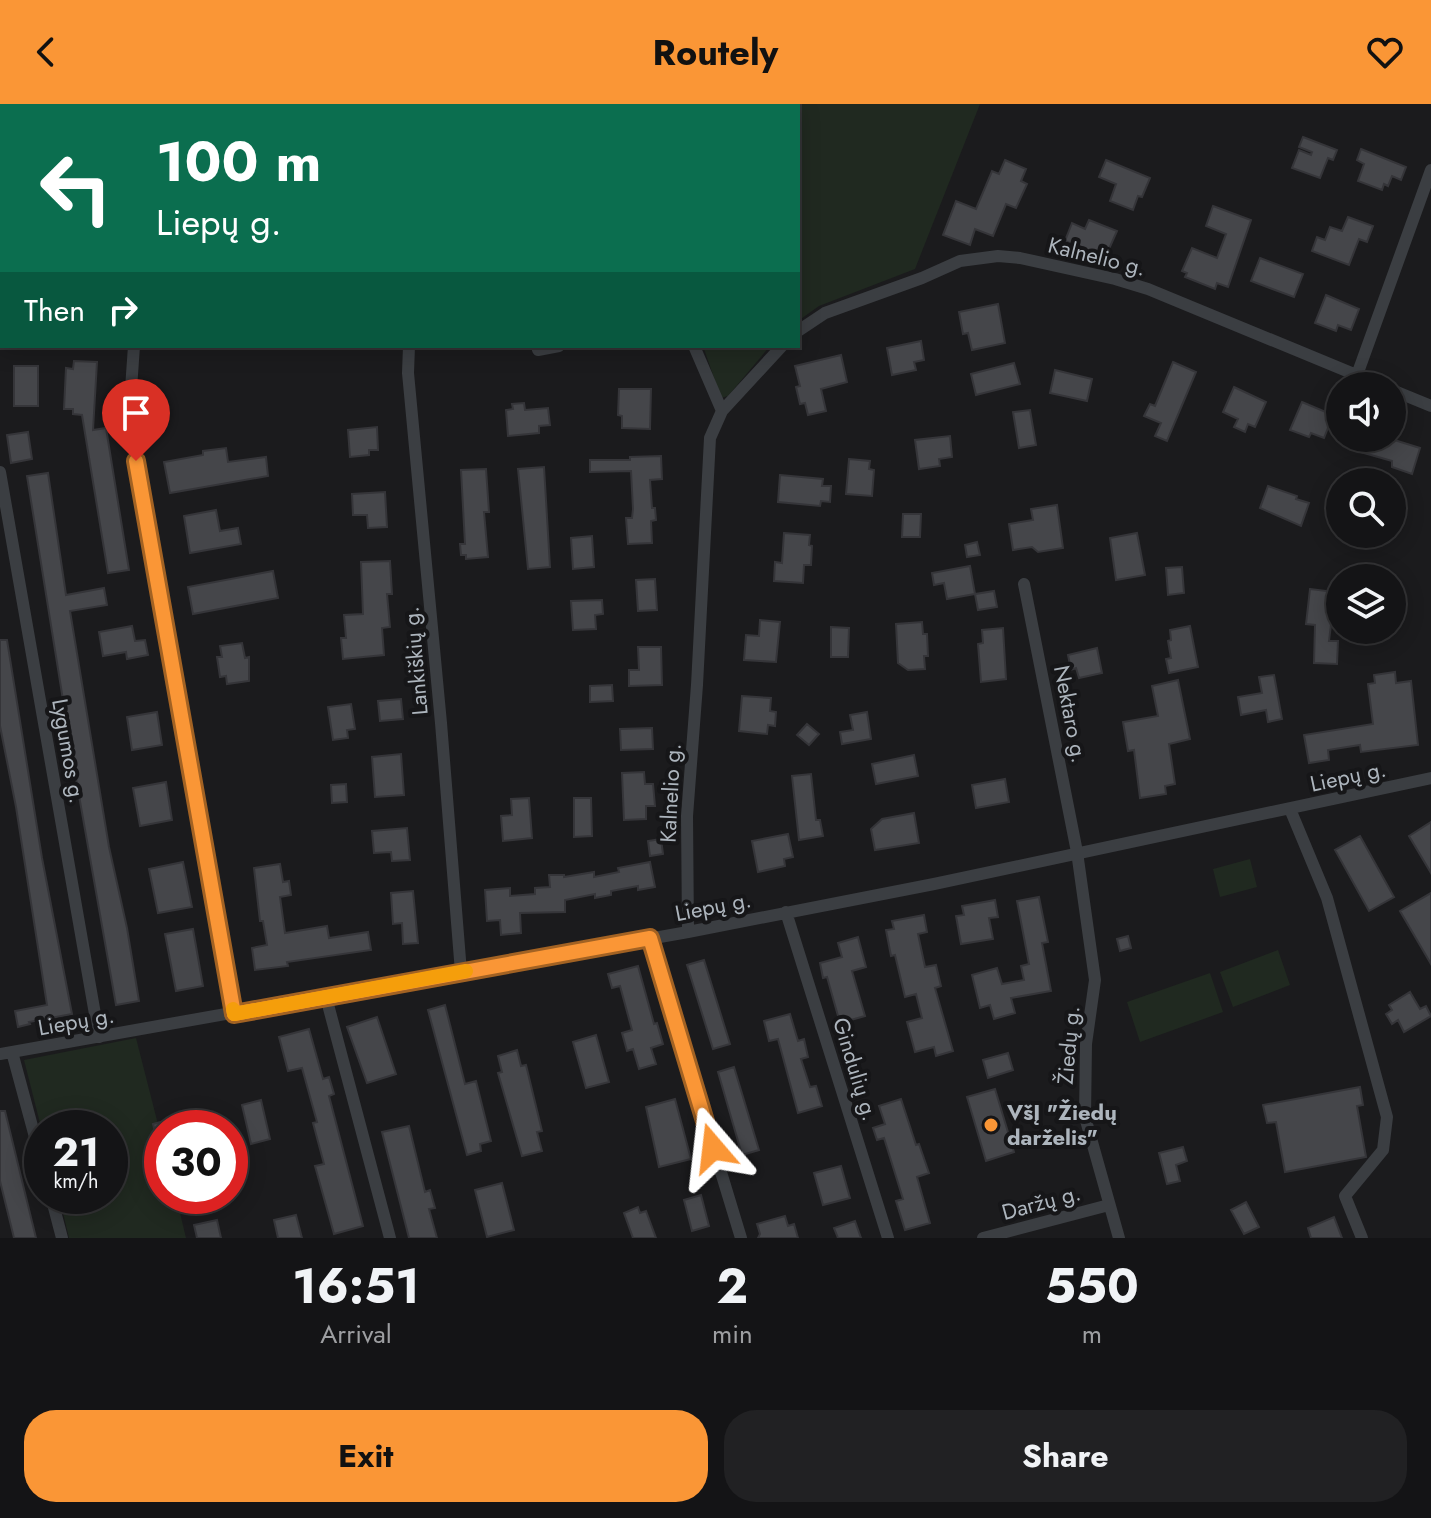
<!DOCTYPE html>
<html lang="en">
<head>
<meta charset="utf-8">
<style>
	body { margin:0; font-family:Jost,sans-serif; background:#212123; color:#f1f3f6; height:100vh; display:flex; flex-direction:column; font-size:30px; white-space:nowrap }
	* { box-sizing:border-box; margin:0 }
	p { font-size:26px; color:#9d9ea1 }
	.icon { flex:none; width:44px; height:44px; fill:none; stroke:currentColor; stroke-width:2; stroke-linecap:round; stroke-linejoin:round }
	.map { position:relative; height:1134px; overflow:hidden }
	.side { display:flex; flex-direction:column; background:#141416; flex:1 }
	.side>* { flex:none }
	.guide { position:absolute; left:0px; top:0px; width:800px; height:244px; box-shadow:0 4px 20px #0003,0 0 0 2px #333335; background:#0b6e4f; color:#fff; overflow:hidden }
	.buttons { position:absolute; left:1326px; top:268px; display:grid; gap:16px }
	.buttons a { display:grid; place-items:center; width:80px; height:80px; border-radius:50%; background:#141416; box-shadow:0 4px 20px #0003,0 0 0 2px #333335; font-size:40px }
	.speed { position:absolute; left:24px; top:1006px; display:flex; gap:16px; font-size:40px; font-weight:700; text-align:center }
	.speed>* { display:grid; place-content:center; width:104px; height:104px; border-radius:50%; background:#141416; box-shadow:0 4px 20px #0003,0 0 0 2px #333335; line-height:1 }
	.speed small { font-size:20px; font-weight:400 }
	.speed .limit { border:12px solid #d22; background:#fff; color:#111 }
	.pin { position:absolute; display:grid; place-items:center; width:68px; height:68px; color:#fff; margin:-82px -34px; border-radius:50% 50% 50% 0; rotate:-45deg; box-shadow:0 0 8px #0007 }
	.pin .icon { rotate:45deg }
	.me { position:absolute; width:88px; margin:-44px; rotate:343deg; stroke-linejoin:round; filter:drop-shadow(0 0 6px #0008) }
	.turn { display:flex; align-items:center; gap:28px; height:168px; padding:0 24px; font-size:36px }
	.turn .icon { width:104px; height:104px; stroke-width:2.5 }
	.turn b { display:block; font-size:56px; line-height:68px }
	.then { display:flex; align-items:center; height:76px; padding:0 24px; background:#0003; gap:16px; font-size:30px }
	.eta { display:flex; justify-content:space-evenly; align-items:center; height:136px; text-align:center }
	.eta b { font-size:48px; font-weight:700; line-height:56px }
	.button { display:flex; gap:16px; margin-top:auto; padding:16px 24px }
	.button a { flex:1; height:92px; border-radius:32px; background:#fa9636; color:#111; font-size:32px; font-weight:700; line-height:92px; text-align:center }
	.button a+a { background:#212123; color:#f1f3f6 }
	header { display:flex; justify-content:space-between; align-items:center; height:104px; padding:0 24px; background:#fa9636; color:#111; font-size:36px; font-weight:700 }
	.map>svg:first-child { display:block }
	.green { fill:#202920 }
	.building { fill:#45464a; stroke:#353539; stroke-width:2 }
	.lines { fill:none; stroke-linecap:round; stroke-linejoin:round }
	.minor { stroke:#3b3e42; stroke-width:12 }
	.route-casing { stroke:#a26223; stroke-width:20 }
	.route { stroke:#fa9636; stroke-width:14 }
	.slow { stroke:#f59e0b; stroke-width:14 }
	.poi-dot { fill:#fa9636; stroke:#161618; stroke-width:3 }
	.labels { text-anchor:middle; stroke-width:8; stroke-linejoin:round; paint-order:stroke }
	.street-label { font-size:22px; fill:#adb5bd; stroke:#161618 }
	.poi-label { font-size:22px; font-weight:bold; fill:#adb5bd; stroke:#161618; text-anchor:start }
</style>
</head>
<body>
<header><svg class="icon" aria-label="back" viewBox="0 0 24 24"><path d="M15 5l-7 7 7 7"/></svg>Routely<svg class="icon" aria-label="heart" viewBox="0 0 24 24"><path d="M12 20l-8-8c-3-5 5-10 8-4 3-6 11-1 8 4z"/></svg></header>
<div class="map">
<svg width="1431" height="1134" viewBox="0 0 1431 1134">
	<rect width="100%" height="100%" fill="#1b1b1d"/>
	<path class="green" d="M0 0H552L2 2V48Z
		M731 0H980L915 165 819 202 798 217V2H731Z
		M703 242H770L728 292 721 294Z
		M1250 755 1257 783 1220 793 1213 765Z
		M1278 846 1290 881 1233 903 1220 868Z
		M1210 869 1223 908 1140 938 1127 898Z
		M136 934 162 1036V1092H176L186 1134H69L59 1092H110V1024H42V1027L24 956Z"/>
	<path class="building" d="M1303 33 1337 46 1333 56 1328 54 1320 74 1292 64 1299 46 1311 51 1312 48 1299 43Z
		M1361 45 1406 63 1401 76 1392 72 1388 82 1384 80 1382 86 1358 77 1364 60 1357 56Z
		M1005 56 1026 65 1021 77 1027 80 1016 104 1006 100 993 132 975 125 970 141 943 131 956 97 976 105 992 67 999 70Z
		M1106 56 1150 74 1142 93 1138 92 1133 106 1110 97 1116 80 1099 73Z
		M1213 102 1251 116 1228 183 1217 179 1215 185 1185 173 1187 169 1182 167 1192 144 1217 154 1226 130 1206 122Z
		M1348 113 1373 122 1367 138 1359 135 1349 161 1312 147 1317 133 1325 136 1330 123 1342 127Z
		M1089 116 1117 127 1105 154 1065 137 1072 119 1085 125Z
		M1260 154 1303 170 1294 193 1251 177Z
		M1326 191 1359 205 1351 226 1338 221 1336 227 1315 219Z
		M998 200 1005 239 972 246 968 229 963 230 959 208Z
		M921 237 924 256 914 258 916 266 892 271 887 244Z
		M841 251 847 278 821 285 826 307 808 311 805 299 800 300 796 283 800 282 795 262Z
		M74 257 97 258 93 326 106 324 129 466 108 469 82 311 73 310V305H64L66 264 73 265Z
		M1173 258 1196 268 1167 337 1155 332 1161 319 1144 312 1150 300 1155 302Z
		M1014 259 1020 280 976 291 971 270Z
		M14 262H38V302H14Z
		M1055 266 1092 275 1087 297 1050 289Z
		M1234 283 1266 298 1255 323 1248 320 1245 328 1234 323 1238 315 1223 308Z
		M619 285H651L650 325 622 324V312L618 311Z
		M1302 298 1333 311 1324 334 1311 329 1309 333 1290 326Z
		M524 299 525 306 548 304 550 321 539 322V329L508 332 506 306 513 305 512 300Z
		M1030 306 1036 341 1019 344 1013 308Z
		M377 323 378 346H369V351L350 353 348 326Z
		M28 328 32 355 11 359 7 331Z
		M950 332 952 353 939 355 940 362 919 365 915 336Z
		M1361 334H1388L1420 344 1412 370 1392 363V357L1357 347Z
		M226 344 228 358 266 353 268 372 170 389 164 358 203 351V347Z
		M661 352 662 375 650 376 652 404H655L656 416 651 417 652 439 628 440 626 414H632L633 405 631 367 590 368V356H630V353Z
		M849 355 870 357 869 365 874 366 872 392 846 390Z
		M544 363 550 463 528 465 518 365Z
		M486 365 489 408H484L488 453 466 455V451H461L460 440H465L461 366Z
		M48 369 66 491 104 484 107 501 70 507 109 743 127 824 139 897 116 901 72 652 27 372Z
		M780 371 823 375 822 382H831L830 398 821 397 820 402 778 398Z
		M1268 382 1297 392 1296 395 1309 399 1301 422 1260 404Z
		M385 388 387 423 368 424 367 411H353L352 390Z
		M1057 401 1063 444 1038 448 1032 443 1013 446 1009 420 1033 416 1031 405Z
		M216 406 220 427 238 424 241 440 190 449 184 412Z
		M903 410H921L920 433H902Z
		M784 429 810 431 809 441 812 442 811 461H804L803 479 774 477 775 458 782 459Z
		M1137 429 1145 471 1116 476 1110 434Z
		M592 432 594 463 573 465 571 434Z
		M977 438 980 451 967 453 965 441Z
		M390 457 392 490H387L390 523 382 524 384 551 343 555 341 534H346L344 511 363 510 361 458Z
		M970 462 975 490 994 487 997 503 978 506 975 490 947 495 944 479 934 481 932 469Z
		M1182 463 1184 489 1168 491 1166 464Z
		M273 467 278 494 193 510 188 483Z
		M655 475 657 506 638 507 636 476Z
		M1310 485 1335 488 1329 537H1338L1337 560 1314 559 1315 521 1306 520Z
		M602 496 603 510 595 511 596 525 573 526 571 497Z
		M760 516 780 518 776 558 744 556 746 531 759 532Z
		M922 518 923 530H927L928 552H924L925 565 908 566 898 559 896 520Z
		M132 522 135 537 145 536 148 551 127 555 126 548 103 552 99 528Z
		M1190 522 1198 563 1169 569 1166 555 1171 554 1168 537 1171 536 1170 526Z
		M831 523 849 524 848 553H831Z
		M1003 524 1006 575 981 578 978 540 983 539 982 526Z
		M0 536H7L42 754 72 910 29 918 30 920 18 923 15 907 47 901 16 703 0 622Z
		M242 539 245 554 249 553V577L227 580 226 572 220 573 217 553H222L220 542Z
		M638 543H661L662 581 629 582V566H639Z
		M1097 544 1102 569 1079 574 1076 564 1071 566 1068 551Z
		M1395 568 1396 579 1411 577 1418 641 1361 648 1360 641 1328 646 1329 656 1309 659 1304 631 1373 620 1368 580 1375 579 1374 571Z
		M1274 571 1282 615 1268 618 1266 606 1241 611 1238 593 1262 589 1259 573Z
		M1178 576 1190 635 1169 640 1175 680 1165 682 1166 690 1140 694 1134 646 1128 647 1123 618 1158 612 1152 582Z
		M612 581 613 597 590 598V582Z
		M742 592 771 594 770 607 776 608 775 622 768 621 767 630 739 627Z
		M401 595 403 615 380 617 378 597Z
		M351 600 355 625 347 626 348 634 333 636 328 603Z
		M157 608 162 641 132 646 127 613Z
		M867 608 871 635 842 640 840 628 853 626 850 611Z
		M807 620 819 630 809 641 797 631Z
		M652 624 653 645 621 646 620 625Z
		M401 650 404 691 375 693 372 653Z
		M914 651 918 672 876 680 872 660Z
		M644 668 645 680H653L655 702H646V715L624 716 622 669Z
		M811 670 816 716H820L823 732 799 736 792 672Z
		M1005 675 1009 698 976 704 972 681Z
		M166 678 172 716 140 722 133 684Z
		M346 680 347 698 332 699 331 681Z
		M529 694 532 734 503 737 501 712 512 711 511 695Z
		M574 694H591L592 732 574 733Z
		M914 709 919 739 875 746 871 725 882 715Z
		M1431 718V769L1409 732Z
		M407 724 410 756 392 757 391 748 374 749 372 727Z
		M788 730 793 753 784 755 785 762 758 768 752 737Z
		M1360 732 1394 793 1369 807 1335 746Z
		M661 735 663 750 650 752 648 737Z
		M183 758 192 803 158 809 149 765Z
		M650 758 655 783 638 786V782L611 787V791L595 794V790L565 796V808L520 809 521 829 501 831 500 816 487 817 485 786 510 784V792L535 790V784L550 783 549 771H564V773L594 768V773L619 768 618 764Z
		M280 760 283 778 289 777 291 791 280 793 285 829 327 822 329 834 368 828 371 846 287 858 288 862 255 866 252 844 267 841 263 817H260L254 764Z
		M413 787 418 839 403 840 402 819 393 820 391 789Z
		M1431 789V860L1400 807Z
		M1039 793 1048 838 1042 839 1051 887 1011 894 1015 909 994 915 990 901 980 904 972 871 997 864 1002 880 1024 876 1021 862 1029 860 1017 797Z
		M995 796 998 813 989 814 993 835 961 840 956 812 964 811 962 802Z
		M924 811 927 828 918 830 925 863 936 861 941 882 935 884 953 947 936 952 934 943 915 948 907 918 922 914 916 890 905 893 895 851 891 852 886 826 894 825 892 817Z
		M193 825 203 882 176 887 165 830Z
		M1128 832 1131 844 1120 847 1117 835Z
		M858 833 866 863 852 867 865 912 840 919 827 873 823 874 820 859 842 853 838 839Z
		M704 856 730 940 713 945 687 861Z
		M638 862 654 920 657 919 663 940 651 944 656 960 639 965 633 945 627 947 622 929 632 926 620 882 612 884 608 870Z
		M1410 888 1420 905 1426 902 1431 912 1404 928 1398 916 1392 920 1386 910 1392 906 1389 901Z
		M445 901 465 980 476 977 491 1037 480 1040 481 1047 467 1051 428 906Z
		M790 910 798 937 804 935 808 953 801 955 810 983 816 982 822 1002 798 1009 778 935 769 937 764 917Z
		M377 913 396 970 367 979 347 923Z
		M309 925 323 975 329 973 334 990 329 992 363 1122 334 1130 315 1062 324 1060 313 1019 317 1018 302 964 288 967 279 933Z
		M596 931 609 978 586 984 573 938Z
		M517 946 521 962 526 961 542 1027 537 1028 542 1047 522 1052 498 969 502 968 498 952Z
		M1008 949 1013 966 988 974 983 956Z
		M734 963 759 1046 742 1051 718 968Z
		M1360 983 1363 1001 1357 1002 1366 1053 1285 1068 1276 1018 1267 1019 1263 1001Z
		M995 985 1014 1048 986 1057 967 993Z
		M675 995 691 1055 659 1063 646 1003Z
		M901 995 916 1041 919 1040 929 1069 917 1073 930 1119 905 1126 896 1097 903 1095 884 1034 877 1036 873 1024 885 1020 879 1002Z
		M261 996 270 1035 251 1040 242 1001Z
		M0 1007H5L36 1134H14L0 1077Z
		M188 1011 191 1024H154L153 1020Z
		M409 1022 425 1088 430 1086 435 1104 429 1105 437 1134H409L382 1028Z
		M1183 1043 1187 1057 1176 1061 1180 1077 1167 1080 1159 1049Z
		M841 1062 850 1094 823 1101 814 1069Z
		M502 1079 514 1126 487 1133 475 1086Z
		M701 1091 709 1122 692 1127 684 1096Z
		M1246 1098 1259 1123 1244 1130 1231 1106Z
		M638 1103 640 1109 646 1107 656 1134H633L624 1109Z
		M296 1111 302 1134H278L274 1116Z
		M785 1112 788 1122 794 1120 798 1134H758L760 1130 757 1120Z
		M1334 1113 1342 1134H1311L1308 1124Z
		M217 1116 221 1134H197L194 1121Z
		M855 1117 861 1134H838L834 1124Z"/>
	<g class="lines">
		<path class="minor" d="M0 54H2
			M798 227 825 209 922 174 960 157 998 152 1020 154 1115 175 1148 185 1383 282
			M134 242 130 299 136 357 234 910
			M409 242 408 269 441 619 461 868
			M694 242 722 307
			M538 246 559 242
			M1357 271 1431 66
			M1392 286 1431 302
			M0 368 99 933
			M1024 480 1077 748 1095 876 1086 940 1085 1013 1119 1134
			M1290 705 1327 794 1387 1013 1383 1046 1345 1092 1362 1134
			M786 808 888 1134
			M688 828 687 712 697 581 710 334 722 307 782 242
			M650 834 741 1134
			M326 893 390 1134
			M12 948 42 1059
			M0 950 688 828 934 780 1431 674
			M51 1092 62 1134
			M983 1134 1109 1101"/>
	</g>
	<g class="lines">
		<defs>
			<path id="route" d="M136 357 234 910 650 834 713 1044"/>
		</defs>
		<use href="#route" class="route-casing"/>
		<use href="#route" class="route"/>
		<path class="slow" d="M233 905 234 910 466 867"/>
	</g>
	<circle class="poi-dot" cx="991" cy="1021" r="8"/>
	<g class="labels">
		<g class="street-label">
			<text transform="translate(1097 152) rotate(14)" y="8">Kalnelio g.</text>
			<text transform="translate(415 557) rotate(-95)" y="8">Lankiškių g.</text>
			<text transform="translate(1071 610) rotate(79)" y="8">Nektaro g.</text>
			<text transform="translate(69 647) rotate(80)" y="8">Lygumos g.</text>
			<text transform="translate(1348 672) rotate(-12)" y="8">Liepų g.</text>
			<text transform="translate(670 689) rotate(-87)" y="8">Kalnelio g.</text>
			<text transform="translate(713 802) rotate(-11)" y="8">Liepų g.</text>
			<text transform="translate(76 917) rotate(-10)" y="8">Liepų g.</text>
			<text transform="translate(1068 941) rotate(-85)" y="8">Žiedų g.</text>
			<text transform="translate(856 965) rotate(73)" y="8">Gindulių g.</text>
			<text transform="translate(1041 1098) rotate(-15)" y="8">Daržų g.</text>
		</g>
		<g class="poi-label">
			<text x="1007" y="1016">VšĮ "Žiedų<tspan x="1007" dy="25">darželis"</tspan></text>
		</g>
	</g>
</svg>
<div class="buttons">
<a><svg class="icon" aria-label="sound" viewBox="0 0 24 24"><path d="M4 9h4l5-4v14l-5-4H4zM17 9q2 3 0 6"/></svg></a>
<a><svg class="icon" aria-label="search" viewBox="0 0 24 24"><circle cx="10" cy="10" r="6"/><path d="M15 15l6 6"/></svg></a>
<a><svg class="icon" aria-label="layers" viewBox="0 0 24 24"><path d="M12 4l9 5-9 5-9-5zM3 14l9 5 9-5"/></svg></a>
</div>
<div class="speed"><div>21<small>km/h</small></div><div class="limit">30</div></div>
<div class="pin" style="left:136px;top:357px;background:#d93025"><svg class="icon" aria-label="arrive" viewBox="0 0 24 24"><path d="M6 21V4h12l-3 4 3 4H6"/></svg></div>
<svg class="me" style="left:713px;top:1044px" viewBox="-20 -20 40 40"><path d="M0-17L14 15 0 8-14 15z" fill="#fa9636" stroke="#fff" stroke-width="4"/></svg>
<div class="guide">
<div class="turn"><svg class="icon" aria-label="left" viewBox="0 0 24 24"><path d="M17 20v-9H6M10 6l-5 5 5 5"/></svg><div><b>100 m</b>Liepų g.</div></div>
<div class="then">Then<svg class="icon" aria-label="right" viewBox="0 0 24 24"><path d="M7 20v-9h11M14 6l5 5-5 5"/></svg></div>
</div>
</div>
<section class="side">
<div class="eta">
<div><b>16:51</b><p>Arrival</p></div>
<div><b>2</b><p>min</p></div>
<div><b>550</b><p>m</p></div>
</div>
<div class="button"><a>Exit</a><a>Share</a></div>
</section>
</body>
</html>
